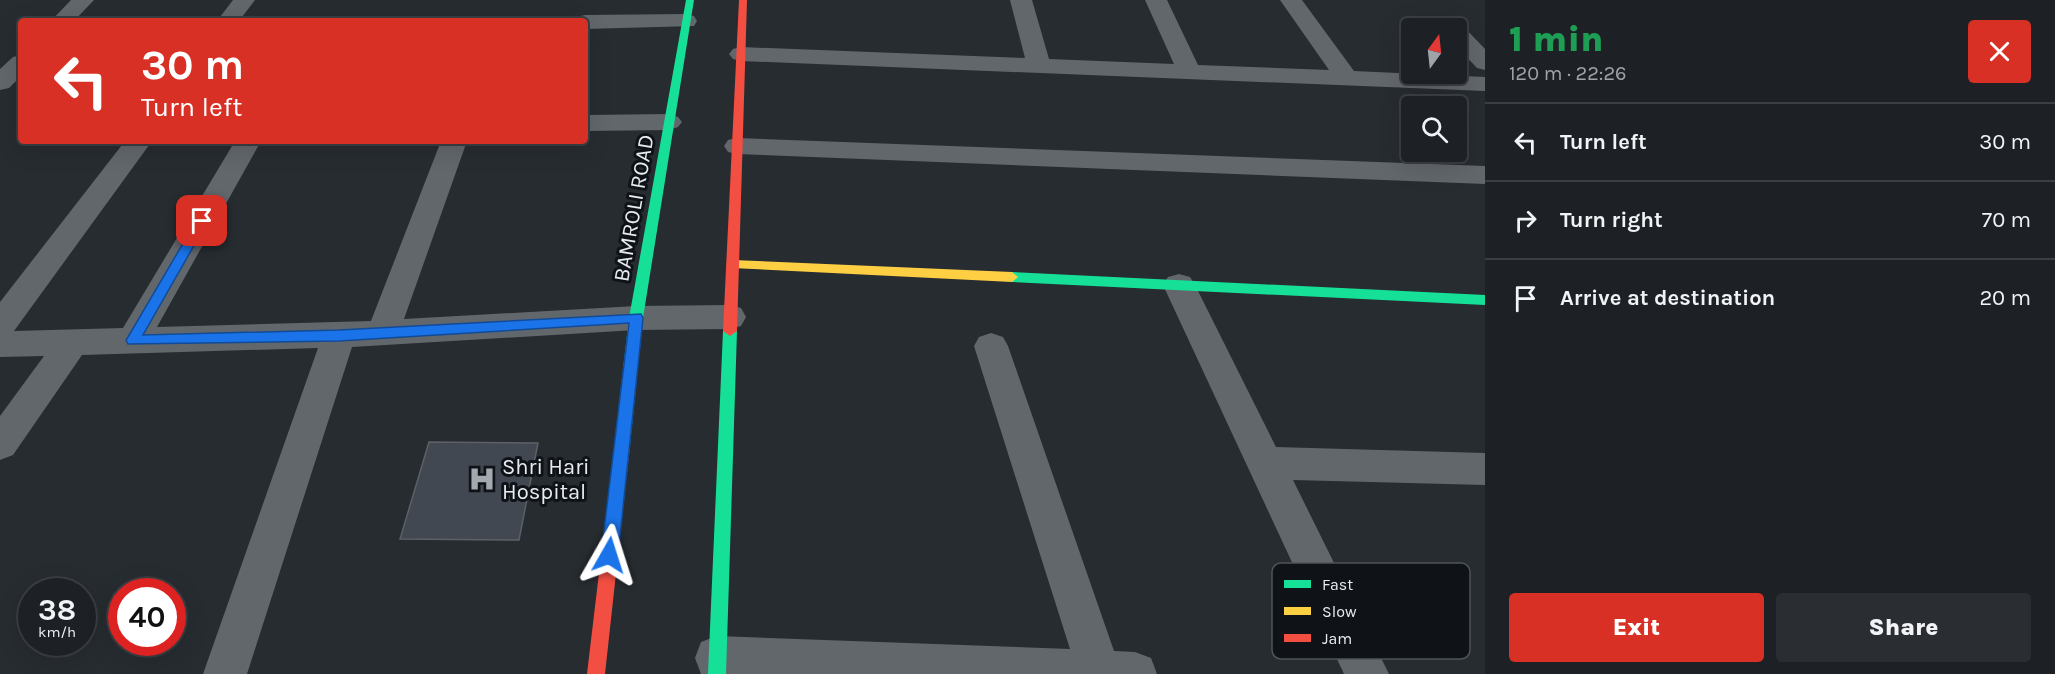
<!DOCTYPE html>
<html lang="en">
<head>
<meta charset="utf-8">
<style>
	body { margin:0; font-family:Karla,sans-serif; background:#2a2e32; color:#f1f3f6; height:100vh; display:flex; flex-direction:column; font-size:22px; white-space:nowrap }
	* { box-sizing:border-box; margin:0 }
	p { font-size:20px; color:#a0a3a7 }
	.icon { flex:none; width:33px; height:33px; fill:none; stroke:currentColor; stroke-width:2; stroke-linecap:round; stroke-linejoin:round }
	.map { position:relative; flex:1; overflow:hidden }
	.panel { display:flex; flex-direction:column; background:#1d2125; width:570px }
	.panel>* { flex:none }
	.banner { position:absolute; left:18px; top:18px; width:570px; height:126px; border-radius:6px; box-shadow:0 6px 24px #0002,0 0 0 2px #3b3e42; background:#d93025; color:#fff; overflow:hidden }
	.needle { width:39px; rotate:15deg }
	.tools { position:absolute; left:1401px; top:18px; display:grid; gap:12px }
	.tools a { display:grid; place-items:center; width:66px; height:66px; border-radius:6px; background:#1d2125; box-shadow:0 6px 24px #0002,0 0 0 2px #3b3e42; font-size:30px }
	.speed { position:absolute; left:18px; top:578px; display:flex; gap:12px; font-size:30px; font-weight:700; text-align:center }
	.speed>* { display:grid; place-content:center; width:78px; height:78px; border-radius:50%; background:#1d2125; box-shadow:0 6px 24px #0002,0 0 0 2px #3b3e42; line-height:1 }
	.speed small { font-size:15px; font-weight:400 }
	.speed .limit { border:9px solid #d22; background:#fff; color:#111 }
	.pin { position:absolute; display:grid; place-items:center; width:51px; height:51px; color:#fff; margin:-26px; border-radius:12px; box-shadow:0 3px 9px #0006 }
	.me { position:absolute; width:66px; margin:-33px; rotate:6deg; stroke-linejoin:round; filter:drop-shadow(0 0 4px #0008) }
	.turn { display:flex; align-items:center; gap:21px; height:126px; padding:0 24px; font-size:27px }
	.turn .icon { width:78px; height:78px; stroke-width:2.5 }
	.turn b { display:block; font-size:42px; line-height:51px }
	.round { display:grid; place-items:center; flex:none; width:63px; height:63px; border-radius:6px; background:#2a2e32 }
	.headline { display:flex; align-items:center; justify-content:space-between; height:102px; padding:0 24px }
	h1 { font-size:36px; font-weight:800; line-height:45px; color:#1e9e55 }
	.primary-button { display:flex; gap:12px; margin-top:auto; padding:12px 24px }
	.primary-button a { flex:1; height:69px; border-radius:6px; background:#d93025; color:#fff; font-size:24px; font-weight:800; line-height:69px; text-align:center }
	.primary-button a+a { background:#2a2e32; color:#f1f3f6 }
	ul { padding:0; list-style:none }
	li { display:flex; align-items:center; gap:18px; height:78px; padding:0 24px; border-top:2px solid #3b3e42 }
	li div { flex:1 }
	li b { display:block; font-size:22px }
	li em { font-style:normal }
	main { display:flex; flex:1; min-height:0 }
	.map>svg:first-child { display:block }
	.building { fill:#424851; stroke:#5d6166; stroke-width:1.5 }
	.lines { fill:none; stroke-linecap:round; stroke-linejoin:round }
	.street { fill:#62676c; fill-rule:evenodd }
	.fast { fill:#16e098; fill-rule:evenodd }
	.slow { fill:#ffcf43; fill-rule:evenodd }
	.jam { fill:#f24e42; fill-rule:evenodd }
	.route { fill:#1a73e8; stroke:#114b97; stroke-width:1.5 }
	.labels { text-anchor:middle; stroke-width:6; stroke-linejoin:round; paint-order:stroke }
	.street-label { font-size:22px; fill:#e7ecf3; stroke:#0f1317 }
	.poi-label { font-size:22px; fill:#e7ecf3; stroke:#0f1317; text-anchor:start }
	.key { fill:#0f1317; stroke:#505459; stroke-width:1.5 }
	.key-label { font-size:16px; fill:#e7ecf3 }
</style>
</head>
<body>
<main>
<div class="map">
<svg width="1485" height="674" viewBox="0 0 1485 674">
	<rect width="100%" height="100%" fill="#272c31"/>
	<path class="building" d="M429 442 538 443 519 540 400 539Z"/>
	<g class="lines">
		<path class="street" d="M71 0H94L74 21H51Z
			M233 0H255L239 21H217Z
			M1010 0H1032L1049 59 1174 64 1145 0H1167L1198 65 1329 70 1280 0H1302L1354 71 1485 77V91L741 61 733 59 729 54 733 49 741 47 1025 58Z
			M686 14 694 16 697 21 694 26 585 29V21H575L577 17 585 15Z
			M1456 25 1464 27 1485 49V70L1477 68 1456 46V28H1447Z
			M21 55V76L9 88 0 90V69L13 57Z
			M669 114 678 117 682 122 678 127 669 130 585 131V115Z
			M737 138 1485 166V184L737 154 728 152 724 146 728 140Z
			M125 141H152L14 331 123 328 235 141H261L157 327 371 321 441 141H467L404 319 636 306 730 305 741 308 746 317 741 326 730 329 636 330 352 347 247 674H203L318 348 82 355 13 455 0 460V416L44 356 0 357V302Z
			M1179 274 1190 277 1195 285 1276 447 1485 453V485L1293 480 1389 674H1344L1163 285 1168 277Z
			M991 333 1003 337 1008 346 1114 651 1135 652 1151 658 1157 674H701L695 658 701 642 717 636 1070 649 974 346 979 337Z"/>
		<path class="fast" d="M686 0H694L643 318 629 455 626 460 621 462 616 460 613 455 629 318Z
			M1012 272 1485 295V305L1012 282 1006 277Z
			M730 326 737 331 726 674H708L723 331Z"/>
		<path class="slow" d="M732 260 1012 272 1018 277 1012 282 732 268 726 264Z"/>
		<path class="jam" d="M739 0H747L737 331 730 336 723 331Z
			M621 448 626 450 629 455 605 674H587L613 455 616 450Z"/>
	</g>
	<path class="route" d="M202 217 208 221 143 335 339 330 641 314 643 318 618 555 615 561 609 563 603 561 601 555 629 323 339 341 128 344 126 340 128 337 198 218Z"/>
	<defs>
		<symbol id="hospital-bare" viewBox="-9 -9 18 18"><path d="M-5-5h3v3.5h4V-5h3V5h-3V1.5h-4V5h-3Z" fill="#a4a9af" stroke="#0f1317" stroke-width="2.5" paint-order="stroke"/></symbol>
	</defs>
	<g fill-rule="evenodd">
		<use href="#hospital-bare" x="463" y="460" width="38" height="38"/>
	</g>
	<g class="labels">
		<g class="street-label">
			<text transform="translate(633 208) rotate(-80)" y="8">BAMROLI ROAD</text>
		</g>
		<g class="poi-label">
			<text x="502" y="474">Shri Hari<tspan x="502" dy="25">Hospital</tspan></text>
		</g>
	</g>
	<rect x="1272" y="563" width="198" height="96" rx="9" class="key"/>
	<rect x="1284" y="580" width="27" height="8" fill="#16e098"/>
	<rect x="1284" y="607" width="27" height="8" fill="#ffcf43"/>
	<rect x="1284" y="634" width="27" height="8" fill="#f24e42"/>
	<g class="key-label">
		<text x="1322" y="590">Fast</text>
		<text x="1322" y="617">Slow</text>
		<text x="1322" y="644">Jam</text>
	</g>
</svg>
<div class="tools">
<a><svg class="needle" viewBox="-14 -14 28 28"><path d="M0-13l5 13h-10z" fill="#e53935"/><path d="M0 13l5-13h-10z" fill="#a0a3a7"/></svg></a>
<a><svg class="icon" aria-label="search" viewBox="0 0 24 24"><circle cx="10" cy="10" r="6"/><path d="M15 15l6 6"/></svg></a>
</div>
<div class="speed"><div>38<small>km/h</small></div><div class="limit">40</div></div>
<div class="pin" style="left:202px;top:221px;background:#d93025"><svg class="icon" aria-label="arrive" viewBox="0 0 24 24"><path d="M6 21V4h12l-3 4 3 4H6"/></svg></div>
<svg class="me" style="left:609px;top:555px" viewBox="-20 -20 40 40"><path d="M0-17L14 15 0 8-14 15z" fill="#1a73e8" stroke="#fff" stroke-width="4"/></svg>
<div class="banner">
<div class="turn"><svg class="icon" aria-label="left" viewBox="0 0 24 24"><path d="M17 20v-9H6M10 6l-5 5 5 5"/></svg><div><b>30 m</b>Turn left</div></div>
</div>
</div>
<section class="panel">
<div class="headline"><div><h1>1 min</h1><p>120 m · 22:26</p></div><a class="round" style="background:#d93025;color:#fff"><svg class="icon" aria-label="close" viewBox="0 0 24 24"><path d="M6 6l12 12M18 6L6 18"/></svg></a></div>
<ul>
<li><svg class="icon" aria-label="left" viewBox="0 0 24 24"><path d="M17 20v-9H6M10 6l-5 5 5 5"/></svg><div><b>Turn left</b></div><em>30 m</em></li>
<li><svg class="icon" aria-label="right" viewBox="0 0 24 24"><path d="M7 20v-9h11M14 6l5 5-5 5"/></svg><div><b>Turn right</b></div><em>70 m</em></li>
<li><svg class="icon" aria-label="arrive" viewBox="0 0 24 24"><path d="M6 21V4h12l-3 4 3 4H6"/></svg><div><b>Arrive at destination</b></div><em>20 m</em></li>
</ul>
<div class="primary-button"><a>Exit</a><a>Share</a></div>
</section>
</main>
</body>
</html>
